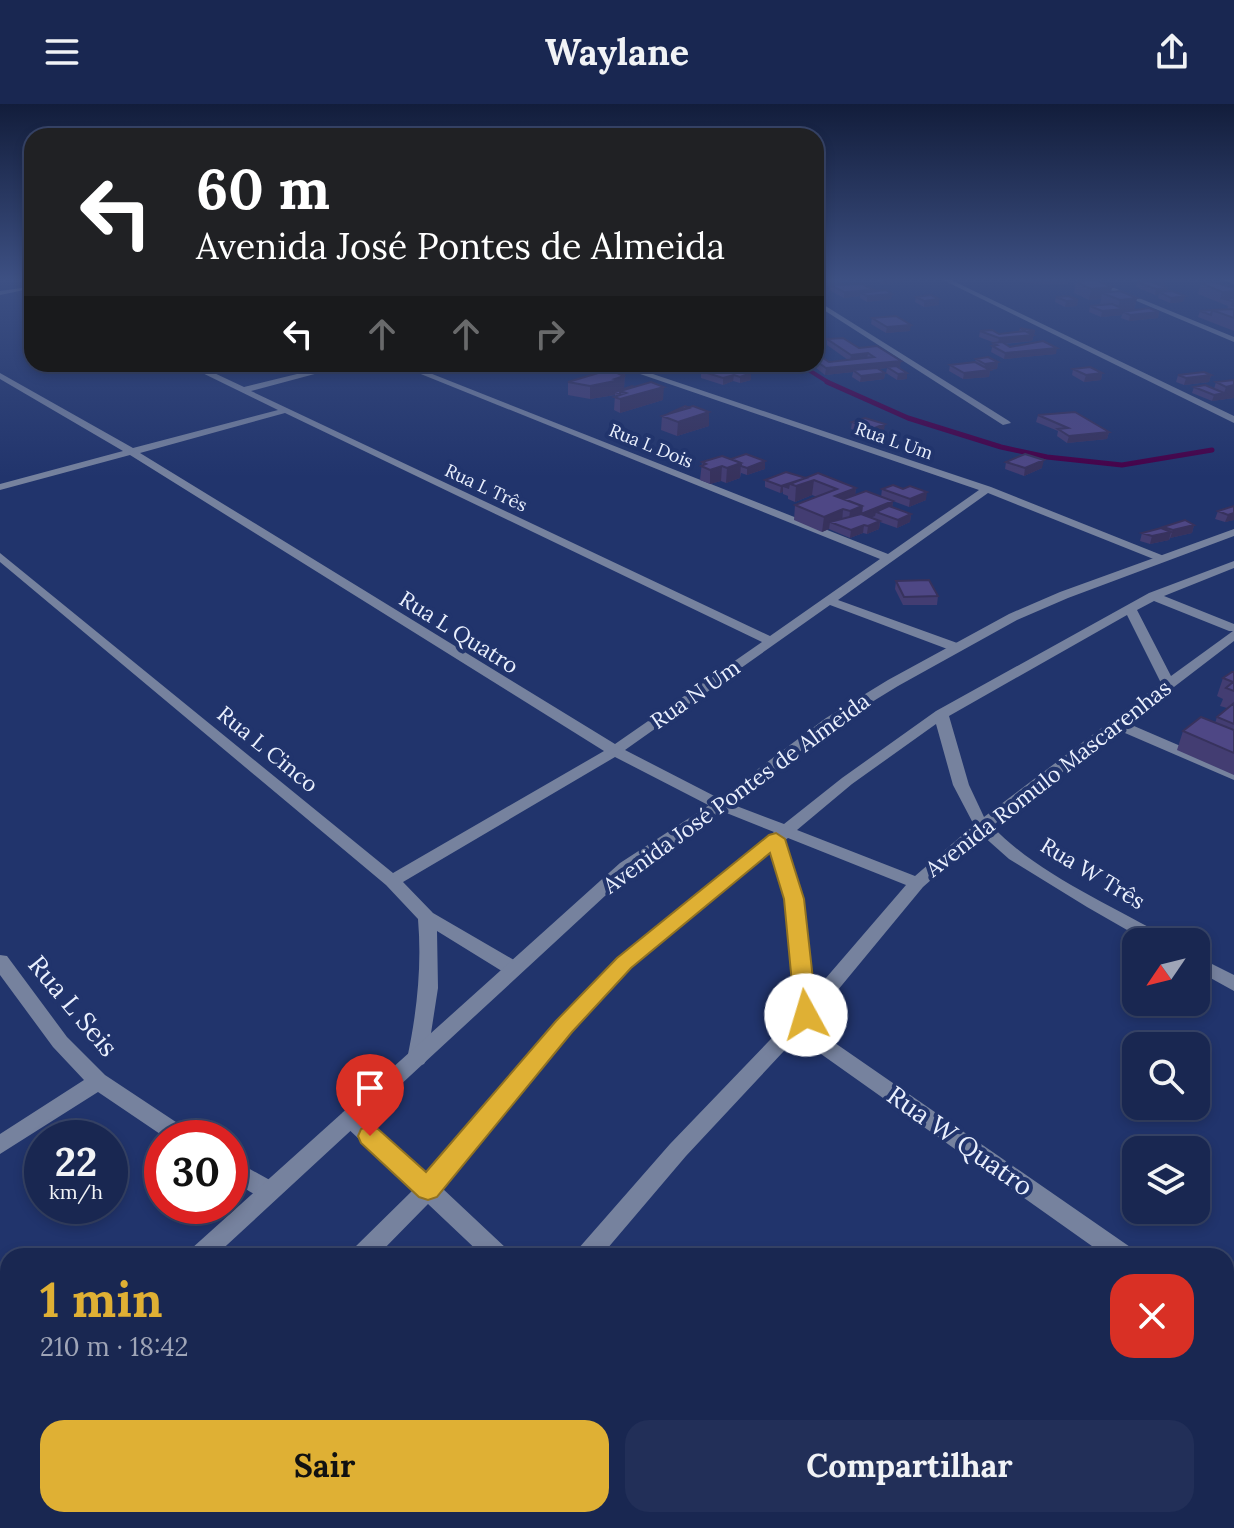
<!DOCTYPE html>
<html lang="pt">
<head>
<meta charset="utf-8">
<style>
	body { margin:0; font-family:Lora,serif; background:#222f58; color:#f1f3f6; height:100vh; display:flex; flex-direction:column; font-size:30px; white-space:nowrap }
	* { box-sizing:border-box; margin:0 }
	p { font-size:26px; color:#9fa5b7 }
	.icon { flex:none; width:44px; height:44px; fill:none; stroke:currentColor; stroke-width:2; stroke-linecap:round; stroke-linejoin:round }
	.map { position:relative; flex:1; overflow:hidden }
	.details { position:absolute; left:0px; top:1144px; width:1234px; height:280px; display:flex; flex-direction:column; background:#192751; border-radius:24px 24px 0 0; box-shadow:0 4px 12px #0003,0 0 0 2px #374468 }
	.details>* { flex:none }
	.top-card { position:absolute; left:24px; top:24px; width:800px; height:244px; border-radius:24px; box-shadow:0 4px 12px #0003,0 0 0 2px #374468; background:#202124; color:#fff; overflow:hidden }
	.needle { width:52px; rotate:235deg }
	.tools { position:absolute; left:1122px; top:824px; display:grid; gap:16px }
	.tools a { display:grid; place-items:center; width:88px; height:88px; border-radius:16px; background:#192751; box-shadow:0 4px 12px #0003,0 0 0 2px #374468; font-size:40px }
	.speed { position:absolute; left:24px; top:1016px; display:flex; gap:16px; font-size:40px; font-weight:700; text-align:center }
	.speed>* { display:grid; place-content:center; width:104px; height:104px; border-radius:50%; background:#192751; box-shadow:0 4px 12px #0003,0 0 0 2px #374468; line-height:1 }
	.speed small { font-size:20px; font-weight:400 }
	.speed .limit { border:12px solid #d22; background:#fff; color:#111 }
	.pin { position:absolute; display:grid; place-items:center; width:68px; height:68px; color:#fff; margin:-82px -34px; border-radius:50% 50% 50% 0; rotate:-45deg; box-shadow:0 0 8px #0007 }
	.pin .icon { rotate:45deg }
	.me { position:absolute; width:88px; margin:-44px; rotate:354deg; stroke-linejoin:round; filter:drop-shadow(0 0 6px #0008) }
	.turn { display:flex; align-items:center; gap:28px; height:168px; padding:0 40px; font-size:36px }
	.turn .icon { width:104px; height:104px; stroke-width:2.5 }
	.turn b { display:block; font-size:56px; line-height:68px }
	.lanes { display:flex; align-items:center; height:76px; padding:0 40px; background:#0003; justify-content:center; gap:40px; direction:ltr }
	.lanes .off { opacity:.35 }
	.round { display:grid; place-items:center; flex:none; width:84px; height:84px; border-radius:24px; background:#222f58 }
	.head { display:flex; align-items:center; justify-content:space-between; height:136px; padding:0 40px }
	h1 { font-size:48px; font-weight:700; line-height:60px; color:#dfb034 }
	.primary-button { display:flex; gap:16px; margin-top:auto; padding:16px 40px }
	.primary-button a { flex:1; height:92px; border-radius:24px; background:#dfb034; color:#111; font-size:32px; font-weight:700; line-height:92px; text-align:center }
	.primary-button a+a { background:#222f58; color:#f1f3f6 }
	header { display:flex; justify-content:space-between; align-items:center; height:104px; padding:0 40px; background:#192751; font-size:36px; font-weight:700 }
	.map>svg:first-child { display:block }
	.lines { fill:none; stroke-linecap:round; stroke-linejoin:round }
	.stream-far1 { stroke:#460048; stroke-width:4 }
	.stream { stroke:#460048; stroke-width:5 }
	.minor { fill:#76829e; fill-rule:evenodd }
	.tertiary { fill:#76829e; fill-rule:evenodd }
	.wall { fill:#433d72 }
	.shaded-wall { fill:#37325d }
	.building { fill:#4e4785; stroke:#37325d; stroke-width:2 }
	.route { fill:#dfb034; stroke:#917222; stroke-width:2 }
	.labels { text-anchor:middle; stroke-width:8; stroke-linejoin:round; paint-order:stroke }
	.far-street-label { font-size:18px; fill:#e9effd; stroke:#21346c }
	.street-label { font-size:22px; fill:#e9effd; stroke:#21346c }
	.near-street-label { font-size:26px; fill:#e9effd; stroke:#21346c }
</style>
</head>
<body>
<header><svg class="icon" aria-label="menu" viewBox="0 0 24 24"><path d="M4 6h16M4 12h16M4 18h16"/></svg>Waylane<svg class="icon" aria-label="share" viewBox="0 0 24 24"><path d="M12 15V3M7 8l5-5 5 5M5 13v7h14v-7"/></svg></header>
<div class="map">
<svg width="1234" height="1424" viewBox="0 0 1234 1424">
	<rect width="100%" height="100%" fill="#21346c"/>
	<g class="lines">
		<path class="stream-far1" d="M799 260 831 280"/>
		<path class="stream" d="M827 278 908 314 1001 343 1047 353 1122 361 1212 346"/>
		<path class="minor" d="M939 174H947L1234 312V319Z
			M1082 174H1090L1234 233V238Z
			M1218 174 1234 176V180L1219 175Z
			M29 183V185L0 191V187Z
			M816 196 1009 317 1011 319 1003 321 816 201Z
			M184 260H195L244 283 338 260H352L251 287 770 532 880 455 396 260H407L888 450 979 386 611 260H623L991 383 1164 452V456H1156L988 389 838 496 960 540V546H950L830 501 625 646 726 698 784 720 842 674 936 607 1149 489 1234 457V464L1164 492 1234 520V537L1127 619 1234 665V676L1118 626 992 722C1037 770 1111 801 1168 834L1171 838H1148L1087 803 1009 755 982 731 923 783 809 921 1133 1145 1137 1152H1106L797 933 686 1052 601 1152H574L578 1145 670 1040 796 909 785 795 771 747 631 864 571 927 442 1084 507 1145 511 1152H483L428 1100 377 1152H349L353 1145 413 1086 343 1020 340 1014 343 1008 351 1006 359 1008 427 1071 557 917 617 854 774 728 714 704 615 653 403 778 433 809 519 859 521 864 519 869H505L437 827 438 884 427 955 424 960 417 963 410 960 407 955C417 908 422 862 418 815L386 781 0 458V449L393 769 604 647 130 351 0 386V380L123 347 0 275V269L133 344 278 306ZM285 309 762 538 615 640 140 349ZM1154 497 1229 527H1233L1171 572 1137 506ZM1127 511 1161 579 984 713 969 681 949 612ZM936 620 953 681 974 721 915 772 797 726 852 680ZM788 734 906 781 813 889 803 795 785 736Z
			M0 851 7 852 67 933 105 971 191 1028 194 1034H166L98 988 0 1050V1030L84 976 53 943 0 871Z
			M1196 852 1234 871V887L1196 866Z
			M230 1054 277 1080 280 1087 277 1094C261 1099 244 1083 230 1074Z
			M1226 1211 1234 1214V1241L1226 1238Z
			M88 1416H120L117 1424H85Z
			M364 1416H395L392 1424H361Z
			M744 1416H777L780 1424H747Z"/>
		<path class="tertiary" d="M1234 425V432L1068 494 1017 516 898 582 836 620 726 704 632 767 215 1152H187L191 1145 620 759 714 698 826 614 888 576 1009 510 1060 488Z
			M8 1313V1343L0 1346V1316Z"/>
	</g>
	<path class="wall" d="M816 174H851V176L841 177V180L873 187 891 195 867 198 860 194V192L844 194 829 186 830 182Z
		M873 174H904L903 178 883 180 873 175Z
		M1016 174H1069L1068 180 1025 179 1016 176Z
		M1111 174H1192L1191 176 1172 177 1166 174 1165 180H1158L1167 188 1185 192 1183 198 1170 199 1158 194 1159 190 1155 191 1136 183 1137 178 1128 175 1117 176Z
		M1076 178 1112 183 1111 188 1137 194 1134 206 1123 208H1159L1158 214 1129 217 1121 214 1122 211 1101 213 1089 208 1090 202 1101 201 1100 200 1101 195 1089 196 1074 189Z
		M1201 179 1234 184V227L1198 213 1200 207 1227 206 1228 202 1198 190Z
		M916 193 939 195V201L924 203 915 198Z
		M1056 193 1078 196 1077 202 1065 203 1055 198Z
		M872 214 910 227 886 229 871 220Z
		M1020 224 1035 227 1032 237 1005 240 1010 243 1056 250 1004 255 991 248 993 239H995L979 233 980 227 999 230 1019 228Z
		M827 235 859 244 900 263 907 275 897 276 886 269 887 264 879 265 885 269 884 275 860 278 852 273 853 268 825 271 811 260H816V249L829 258 848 256 827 241Z
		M976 255 998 258 997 265 989 266H990L989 273 963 275 949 267 950 261 975 258Z
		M411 260H442L423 265Z
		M724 260 751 276 740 279 733 277 723 281 701 274V267Z
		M1073 265 1102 269 1101 276 1084 278 1072 271Z
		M625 267 624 285 663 296 620 309 614 306 615 291 590 295 568 291V278Z
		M1178 271H1211L1209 278 1184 281 1176 278Z
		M1234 276V294L1212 297 1192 289 1194 283 1214 285 1216 278Z
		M709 308V322L677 332 661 326 662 312Z
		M1038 311 1109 328 1107 335 1067 339 1057 332 1058 327 1036 318Z
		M852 318 884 327 872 332 851 325Z
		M731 355 765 365 747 371 741 369 740 374 726 379 721 377 710 380 700 376 702 358Z
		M1006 358 1042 364 1024 372 1005 365Z
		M806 374 856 384 855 391 881 393 882 385 926 396 909 403 893 397 892 403 911 410 910 418 897 424 880 418 879 425 867 430 863 429 850 434 829 425 822 428 794 416 795 401 817 393 812 391 795 398 788 395V392L783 390V388L780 389 765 383V376Z
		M1234 402V416L1225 418 1215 415 1218 407Z
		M1194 421 1192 429 1170 434 1169 436 1150 440 1140 437 1142 429 1163 424V423Z
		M896 477 938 492 937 501H903L895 485Z
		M1232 568 1234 587V671L1177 646 1183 627 1215 619 1217 613 1227 604 1220 602 1223 595 1217 592 1223 574Z"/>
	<path class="shaded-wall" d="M840 174H851V176L841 177V181H830V182L816 183V178L840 176Z
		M904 174 903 178 883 180V175Z
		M1147 174H1166L1165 180 1145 181Z
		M1173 174H1192L1191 176 1172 177Z
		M1112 183 1110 192 1102 189 1101 195 1089 196 1091 185Z
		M1168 184 1166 190 1159 188V190L1155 191 1156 185Z
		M874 186 873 191 861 189 860 192 844 194V188Z
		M1234 187V203L1231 202 1232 198 1221 194 1219 199 1222 188Z
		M892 190 891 195 867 198V192Z
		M1185 192 1183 198 1170 199 1171 194Z
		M1137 194 1134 206 1124 207 1122 211 1101 213 1102 207 1118 205 1120 196Z
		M939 195V201L924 203V197Z
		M1078 196 1077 202 1065 203 1066 197Z
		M1159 208 1158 214 1129 217 1130 211Z
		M911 221 910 227 886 229 887 223Z
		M1035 227 1032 237 998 240 999 234Z
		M1057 244 1056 250 1004 255 1005 249Z
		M868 249 867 255 850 257 851 251Z
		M901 257 900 263 889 264 887 263V264L855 268 853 266V268L825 271 826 264Z
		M998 258 997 265 984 266 985 260Z
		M422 260H442L423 265Z
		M990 266 989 273 963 275 964 269Z
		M625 267 624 285 615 288V291L590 295V282L617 269Z
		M751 269V276L740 279V273Z
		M885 269 884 275 860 278 861 272Z
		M907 269V275L897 276 898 270Z
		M1102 269 1101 276 1084 278 1086 271Z
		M734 271 733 277 723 281V274Z
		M1211 271 1209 278 1184 281 1186 274Z
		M1234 281V294L1212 297 1214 291 1224 289 1226 283Z
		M664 283 663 296 620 309V295Z
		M709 308V322L677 332 678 318Z
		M885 320 884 327 872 332V325Z
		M1109 328 1107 335 1067 339 1069 332Z
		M1044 356 1042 364 1024 372 1025 364Z
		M765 357V365L747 371V364Z
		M741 359 740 374 726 379 727 364Z
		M722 362 721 377 710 380V366Z
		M814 376 812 391 795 398 796 382 790 380 789 385 783 383V388L780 389 781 382 797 378 796 382Z
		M856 384 854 399 835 392Z
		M927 388 926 396 909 403 910 395Z
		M893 397 892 405 876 408 875 412 848 423 850 407 862 402Z
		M843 405 842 420 830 418 829 425 822 428 824 413Z
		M1234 409V416L1225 418 1228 411Z
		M911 410 910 418 897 424 898 416Z
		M880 417 879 425 867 430 868 422Z
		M864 421 863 429 850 434 851 426Z
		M1194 421 1192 429 1170 434 1173 426Z
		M1171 428 1169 436 1150 440 1152 432Z"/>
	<path class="building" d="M816 174H837L841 176 816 178Z
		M1096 176 1112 183 1091 185 1076 178Z
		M1149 177 1168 184 1156 185 1137 178Z
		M1214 178 1234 184V187L1222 188 1201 179Z
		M862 180 874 186 844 188 830 181Z
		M886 186 892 190 867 192 861 189Z
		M1120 187 1137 194 1120 196 1102 189Z
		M1172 187 1185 192 1171 194 1159 188Z
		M931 191 939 195 924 197 916 193Z
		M1068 192 1078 196 1066 197 1056 193Z
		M1221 194H1234V197H1232Z
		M1112 200 1124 205 1102 207 1090 202Z
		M1149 204 1159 208 1130 211 1123 208Z
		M1234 205V214L1212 206Z
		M1212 206 1211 211 1200 207Z
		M896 212 911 221 887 223 872 214Z
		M1020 224 1035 227 1027 228 1033 231 999 234 980 227 992 226 999 230 1025 227Z
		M843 234 859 244 877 242 901 257 826 264 816 257V249L829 258 874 253 868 249 851 251 827 235Z
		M1043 237 1057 244 1005 249 992 242 997 241 993 239 1002 238 1010 243Z
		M988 253 998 258 985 260 976 255Z
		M975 258 990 266 964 269 950 261Z
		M724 260 751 269 740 273 734 271 723 274 701 267Z
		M896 262 907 269 898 270 887 263Z
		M1090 263 1102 269 1086 271 1073 265Z
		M615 264 625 267 617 269 624 272 615 275 620 276 590 282 568 278Z
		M877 264 885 269 861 272 853 266Z
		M1204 268 1211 271 1186 274 1178 271Z
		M1234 276V281L1226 283 1216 278Z
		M651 278 664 283 620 295 614 293 626 289 620 287Z
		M1205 281 1224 289 1214 291 1194 283Z
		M632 282 634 283 620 287V290L615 288Z
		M685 302 689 304 668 310Z
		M693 302 709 308 678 318 662 312Z
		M1075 308 1109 328 1069 332 1058 325 1068 324 1038 311Z
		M865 314 885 320 872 325 852 318Z
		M746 350 765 357 747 364 741 362V359L731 355Z
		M1025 350 1044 356 1025 364 1006 358Z
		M722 352 741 359 727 364 722 362 710 366 701 362 706 360 702 358Z
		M786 368 806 374 781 382 765 376Z
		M818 369 856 384 835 392 862 402 850 407 843 405 824 413 795 401 837 385 814 376 796 382 790 380Z
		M893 381 903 385 910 382 927 388 910 395 882 385Z
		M866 387 893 397 861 410 862 402 844 395Z
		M889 402 911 410 898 416 876 408Z
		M1234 402V409L1228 411 1218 407Z
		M861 410 880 417 868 422 864 421 851 426 830 418Z
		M1185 416 1194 421 1173 426 1163 423Z
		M1161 424 1171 428 1152 432 1142 429Z
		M929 476 938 492 904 493 896 477Z
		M1232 568H1234V587L1226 584 1233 578 1223 574Z
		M1234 599V620L1217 613Z
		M1201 613 1234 626V649L1183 627Z"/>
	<linearGradient id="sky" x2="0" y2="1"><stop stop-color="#121d3b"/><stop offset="0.47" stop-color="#3d5083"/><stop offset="1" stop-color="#3d5083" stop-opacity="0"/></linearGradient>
	<rect width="1234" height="373" fill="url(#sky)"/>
	<path class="route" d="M776 729 785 735 804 795 817 911 814 917H798L795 911 784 795 770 749 631 864 572 928 437 1093 428 1096 419 1093 361 1039 358 1032 361 1025 370 1022 378 1025 426 1068 556 917 617 854 769 731Z"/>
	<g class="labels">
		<g class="far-street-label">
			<text transform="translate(894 337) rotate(19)" y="6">Rua L Um</text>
			<text transform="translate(651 342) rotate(22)" y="6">Rua L Dois</text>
			<text transform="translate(486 384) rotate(25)" y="6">Rua L Três</text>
		</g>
		<g class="street-label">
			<text transform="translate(459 528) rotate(32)" y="8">Rua L Quatro</text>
			<text transform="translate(695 590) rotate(-35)" y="8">Rua N Um</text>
			<text transform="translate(268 645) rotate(39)" y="8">Rua L Cinco</text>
			<text transform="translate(1048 674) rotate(-38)" y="8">Avenida Romulo Mascarenhas</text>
			<text transform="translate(736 689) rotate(-36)" y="8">Avenida José Pontes de Almeida</text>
			<text transform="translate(1093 769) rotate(31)" y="8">Rua W Três</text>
		</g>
		<g class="near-street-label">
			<text transform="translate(73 902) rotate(50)" y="9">Rua L Seis</text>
			<text transform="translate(960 1037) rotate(35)" y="9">Rua W Quatro</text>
		</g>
	</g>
</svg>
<div class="tools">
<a><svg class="needle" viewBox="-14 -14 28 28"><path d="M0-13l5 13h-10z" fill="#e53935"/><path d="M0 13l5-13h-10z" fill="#9fa5b7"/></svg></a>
<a><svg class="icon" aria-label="search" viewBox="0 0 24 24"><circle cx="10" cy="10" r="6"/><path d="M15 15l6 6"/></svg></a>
<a><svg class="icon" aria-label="layers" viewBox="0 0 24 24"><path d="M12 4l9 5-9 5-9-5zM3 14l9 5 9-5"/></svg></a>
</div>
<div class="speed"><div>22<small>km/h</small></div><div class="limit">30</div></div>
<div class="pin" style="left:370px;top:1032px;background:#d93025"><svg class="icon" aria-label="arrive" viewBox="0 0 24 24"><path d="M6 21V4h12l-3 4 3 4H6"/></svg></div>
<svg class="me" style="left:806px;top:911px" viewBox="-20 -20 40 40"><circle r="19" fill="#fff"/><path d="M0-13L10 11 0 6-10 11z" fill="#dfb034"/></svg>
<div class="top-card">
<div class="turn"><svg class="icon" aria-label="left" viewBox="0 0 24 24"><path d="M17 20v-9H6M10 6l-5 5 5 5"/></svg><div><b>60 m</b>Avenida José Pontes de Almeida</div></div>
<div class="lanes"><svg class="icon" aria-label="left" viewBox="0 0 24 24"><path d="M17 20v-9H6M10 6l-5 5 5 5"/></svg><svg class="icon off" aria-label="ahead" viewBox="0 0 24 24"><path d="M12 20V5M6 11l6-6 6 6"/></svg><svg class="icon off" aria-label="ahead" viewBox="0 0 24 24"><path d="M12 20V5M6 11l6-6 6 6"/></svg><svg class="icon off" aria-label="right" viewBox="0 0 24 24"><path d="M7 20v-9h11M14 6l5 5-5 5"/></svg></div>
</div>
<section class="details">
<div class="head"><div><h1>1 min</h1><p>210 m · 18:42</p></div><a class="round" style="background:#d93025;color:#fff"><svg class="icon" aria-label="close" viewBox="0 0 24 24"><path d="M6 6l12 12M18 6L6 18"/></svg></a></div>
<div class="primary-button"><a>Sair</a><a>Compartilhar</a></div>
</section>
</div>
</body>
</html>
